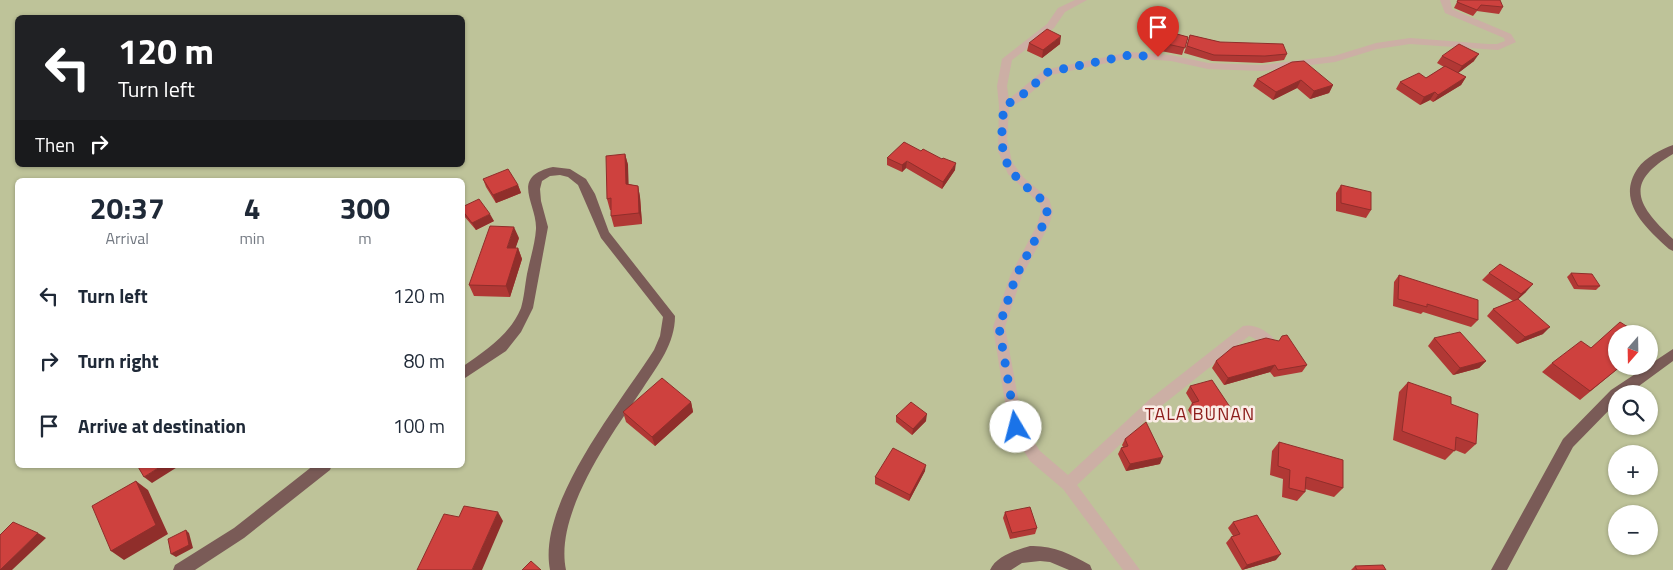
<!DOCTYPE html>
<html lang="en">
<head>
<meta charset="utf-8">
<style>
	body { margin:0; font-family:"Titillium Web",sans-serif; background:#f6f6f7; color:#1f2937; height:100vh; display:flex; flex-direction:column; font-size:19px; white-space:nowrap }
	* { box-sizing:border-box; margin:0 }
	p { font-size:16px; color:#747a83 }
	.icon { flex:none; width:28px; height:28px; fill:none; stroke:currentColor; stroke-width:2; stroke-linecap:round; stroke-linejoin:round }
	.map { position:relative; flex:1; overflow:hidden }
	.side { position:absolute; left:15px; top:178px; width:450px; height:290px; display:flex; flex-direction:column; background:#fff; border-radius:8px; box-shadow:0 1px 4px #0004 }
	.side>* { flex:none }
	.hud { position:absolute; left:15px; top:15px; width:450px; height:152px; border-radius:8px; box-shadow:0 1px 4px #0004; background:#202124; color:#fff; overflow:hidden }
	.needle { width:32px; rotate:200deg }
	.buttons { position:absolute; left:1608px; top:325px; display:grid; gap:10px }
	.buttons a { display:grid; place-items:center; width:50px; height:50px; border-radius:50%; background:#fff; box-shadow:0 1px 4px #0004; font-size:25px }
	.pin { position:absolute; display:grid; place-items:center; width:42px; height:42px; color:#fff; margin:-51px -21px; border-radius:50% 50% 50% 0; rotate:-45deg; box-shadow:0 0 5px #0007 }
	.pin .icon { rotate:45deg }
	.me { position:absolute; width:55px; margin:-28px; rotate:352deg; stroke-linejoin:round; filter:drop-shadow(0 0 4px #0008) }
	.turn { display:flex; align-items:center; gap:18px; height:105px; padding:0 20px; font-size:22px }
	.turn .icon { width:65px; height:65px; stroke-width:2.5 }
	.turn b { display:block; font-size:35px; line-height:42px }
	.then { display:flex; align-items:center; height:48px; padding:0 20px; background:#0003; gap:10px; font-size:19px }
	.eta { display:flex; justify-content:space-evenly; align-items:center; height:85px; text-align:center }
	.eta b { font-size:30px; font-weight:700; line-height:35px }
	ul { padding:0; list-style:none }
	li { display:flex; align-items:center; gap:15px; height:65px; padding:0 20px }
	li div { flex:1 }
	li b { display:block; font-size:19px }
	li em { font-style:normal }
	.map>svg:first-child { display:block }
	.green { fill:#bec399; fill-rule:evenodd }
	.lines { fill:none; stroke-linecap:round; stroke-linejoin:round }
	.minor { fill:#ccafa5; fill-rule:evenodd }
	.major { fill:#7a5b57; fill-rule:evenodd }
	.wall { fill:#b13835 }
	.shaded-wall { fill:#902e2b }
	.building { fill:#ce413e; stroke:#902e2b }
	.route { stroke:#1a73e8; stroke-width:9; stroke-dasharray:0 16.2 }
	.labels { text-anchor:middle; stroke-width:5; stroke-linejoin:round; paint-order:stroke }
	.quarter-label { font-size:18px; letter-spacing:1px; fill:#8c1d1b; stroke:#fbede7 }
</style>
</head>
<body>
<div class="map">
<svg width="1673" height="570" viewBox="0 0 1673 570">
	<rect width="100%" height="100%" fill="#f3e2da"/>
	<path class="green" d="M0 0H1673V570H0ZM18 18H462V165H18ZM18 180H462V465H18ZM1616 334H1649V366H1616ZM1616 394H1649V426H1616ZM1616 454H1649V486H1616ZM1616 514H1649V546H1616Z"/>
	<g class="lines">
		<path class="minor" d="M1075 0H1087L1065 12 1054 28 1012 60 1007 86 1009 99 1044 70 1130 52 1171 55 1208 63 1262 65 1334 56 1376 43 1410 38 1488 44H1497L1505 41 1504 38 1445 13 1440 0H1450L1452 9 1511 34 1516 42 1498 50 1410 44 1377 49 1335 62 1262 71 1208 69 1171 61 1130 58 1051 75 1024 99 1009 108 1007 139 1012 162 1024 178 1049 199 1053 212 1049 225 1022 276 1005 327 1023 425 1040 451 1068 475 1150 399 1243 326C1255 323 1270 332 1276 342L1274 346C1265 349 1258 339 1249 336L1160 407 1077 485 1140 570H1123L1063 489 1030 461 1009 427 993 327 1010 276 1037 225 1041 212 1040 204 1008 174 998 151 999 106 997 86 1002 59 1047 24 1058 8Z"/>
		<path class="major" d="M1673 145V154C1623 183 1637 205 1673 239V251L1669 249C1646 228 1615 201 1638 168 1645 158 1661 149 1673 145Z
			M553 167 570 169 586 179 595 194 609 232 675 316C675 344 658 365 643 388 612 434 554 513 566 570H550C537 503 619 405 654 350L660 336 663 317 601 238 578 185 568 177 560 175 550 176 542 181 540 189 541 201 548 227 533 308 521 332 506 351 462 380V367C485 351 510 335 521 308 524 298 525 285 527 274 530 259 535 244 536 229 537 203 509 177 553 167Z
			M1673 349V361L1628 394H1616V403L1573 447 1507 570H1491L1563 439 1611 390Z
			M314 465H332L330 470 244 538 195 570H173L175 565 234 528Z
			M1030 546C1052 545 1071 554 1090 565L1092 570H1069L1050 562 1040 561 1022 563 1011 570H990C996 556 1016 550 1030 546Z"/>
	</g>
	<path class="wall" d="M1458 0 1503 7 1499 14 1477 11 1473 16 1454 8Z
		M1162 30 1188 37 1182 55 1155 50Z
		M1190 35 1220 42 1287 54 1284 60 1262 63 1212 61 1184 53Z
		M1029 43 1060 44 1042 58 1027 51Z
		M1442 56 1474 61 1458 73 1466 77 1461 85 1433 102 1430 100 1420 105 1396 89 1400 82 1426 78 1444 67 1437 63Z
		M1292 62 1333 85 1329 93 1310 99 1297 88 1273 100 1253 86 1257 79Z
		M625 154 628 165V184L638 186 640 197 642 224 614 227 611 216V210H610L607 199Z
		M887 158 955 170 942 189 906 168 902 172 887 165Z
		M483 179 518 185 521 193 496 203 486 187Z
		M1341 185 1371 210 1366 218 1336 211V193Z
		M462 207 494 221 476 230 464 216 462 212Z
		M519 238 515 248H518L522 259 510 297 474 296 469 285Z
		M1489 273 1526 292 1518 299 1543 334 1517 344 1487 316 1493 309 1513 301 1482 280Z
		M1571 273 1600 286 1596 290 1574 289 1567 277Z
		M1399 275 1478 320 1471 327 1423 312 1421 314 1393 306 1394 282Z
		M1434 338 1486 361 1479 368 1453 375 1428 346Z
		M1591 348 1621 366 1580 400 1542 372 1552 363Z
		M1216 361 1307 365 1302 372 1274 377 1270 372 1224 385 1212 368Z
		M1408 382 1451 404 1476 444 1465 454 1455 450 1445 460 1393 440 1399 392Z
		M1190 386 1225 413 1195 421 1188 410 1192 403 1186 393Z
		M691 402 693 412 655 446 626 422 623 412Z
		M896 416 926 421 912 435 896 422Z
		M1125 439 1160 464 1126 471 1118 454 1121 448 1123 447 1122 445Z
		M1279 442 1343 488 1334 497 1305 489V492L1297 501 1282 497 1283 479 1270 475 1272 451Z
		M925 471 909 501 875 484V477Z
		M1005 512 1037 528 1035 534 1010 539 1003 518Z
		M1233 522 1276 560 1242 570 1226 543 1231 537 1233 536 1228 528Z
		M1355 566 1386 570H1351Z"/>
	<path class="shaded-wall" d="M1061 36 1060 44 1042 58 1043 50Z
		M1479 54 1474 61 1457 74 1462 66Z
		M1466 77 1461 85 1433 102 1438 95Z
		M1301 80 1297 88 1273 100 1276 92Z
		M1333 85 1329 93 1310 99 1314 91Z
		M1435 92 1430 100 1420 105 1424 97Z
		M625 154 628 165 629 195 626 184Z
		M907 161 906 168 902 172V165Z
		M956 163 955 170 942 189 943 182Z
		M518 185 521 193 496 203 493 195Z
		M638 186 640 197 642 224 639 213Z
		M490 214 494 221 476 230 472 223Z
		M514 227 519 238 512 259 507 248Z
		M518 248 522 259 510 297 506 286Z
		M1533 284 1526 292 1515 302 1521 294Z
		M1550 327 1543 334 1517 344 1525 337Z
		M1486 361 1479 368 1453 375 1460 368Z
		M1275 365 1270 372 1224 385 1228 378Z
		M691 402 693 412 655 446 652 437Z
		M1230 407 1225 413 1195 421 1199 414Z
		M927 414 926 421 912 435 913 429Z
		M1163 457 1160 464 1126 471 1130 464Z
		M163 465H178L179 466 152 483 144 477Z
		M926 465 925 471 909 501 910 495Z
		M136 481 148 490 168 534 124 560 111 551Z
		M498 512 503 521 482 570H472Z
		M186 530 189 533 193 548 176 557 171 554Z
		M38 533 46 538 12 570H0L8 562Z
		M1281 554 1276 560 1242 570 1247 565Z"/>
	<path class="building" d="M1458 0H1500L1503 7 1481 5 1477 10 1457 2Z
		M1047 29 1061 36 1043 50 1029 43Z
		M1162 30 1188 37 1185 48 1158 42Z
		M1190 35 1220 42 1283 44 1287 54 1265 56 1214 55 1187 46Z
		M1459 44 1479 54 1462 66 1442 56Z
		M1304 61 1333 85 1314 91 1301 80 1276 92 1257 79 1292 62Z
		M1445 66 1466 77 1438 95 1435 92 1424 97 1400 82 1419 73 1426 78Z
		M904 142 921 151 923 149 942 159 943 158 956 163 943 182 907 161 902 165 887 158Z
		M625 154 626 184 638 186 639 213 611 216V198L607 199 606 156Z
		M508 169 518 185 493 195 483 179Z
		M1341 185 1371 192V210L1341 203Z
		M479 199 490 214 472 223 462 210V207Z
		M490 226 514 227 507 248H518L506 286 469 285Z
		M1500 264 1533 284 1521 294 1489 273Z
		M1571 273 1592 274 1600 286H1578Z
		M1399 275 1478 300V320L1427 304V307L1398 299Z
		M1518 299 1550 327 1525 337 1493 309Z
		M1620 322 1639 334H1616V366H1621L1590 391 1552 363 1581 341 1591 348Z
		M1460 332 1486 361 1460 368 1434 338Z
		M1287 335 1307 365 1278 370 1275 365 1228 378 1216 361 1233 347 1266 338 1279 341 1282 336Z
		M662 378 691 402 652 437 623 412Z
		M1212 380 1230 407 1199 414 1192 403 1199 401 1190 386Z
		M1408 382 1451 397V404L1478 414 1476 444 1456 437 1455 451 1402 431Z
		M911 402 927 414 913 429 896 416Z
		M1146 422 1163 457 1130 464 1121 448 1128 446 1125 439Z
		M1279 442 1343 460V488L1306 477 1305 492 1289 488 1290 470 1278 466Z
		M893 448 926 465 910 495 875 477Z
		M137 465H163L144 477Z
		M136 481 156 525 111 551 92 506Z
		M464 506 498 512 472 570H417L444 514 459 517Z
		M1030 507 1037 528 1012 533 1005 512Z
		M1257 515 1281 554 1247 565 1231 537 1240 534 1233 522Z
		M13 522 38 533 0 570V535Z
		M186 530 189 545 171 554 168 539Z
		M531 561 541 570H522Z
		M1383 565 1386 570H1357L1355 566Z"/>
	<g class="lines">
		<path class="route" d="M1016 427 999 327 1016 276 1043 225 1047 212 1045 202C1003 170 998 159 1004 106L1020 97 1048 72 1130 55 1158 57"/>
	</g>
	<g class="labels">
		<g class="quarter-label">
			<text x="1200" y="420">TALA BUNAN</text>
		</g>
	</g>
</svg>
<div class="buttons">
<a><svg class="needle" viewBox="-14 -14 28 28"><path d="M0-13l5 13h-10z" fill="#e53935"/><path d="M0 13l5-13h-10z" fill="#747a83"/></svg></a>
<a><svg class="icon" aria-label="search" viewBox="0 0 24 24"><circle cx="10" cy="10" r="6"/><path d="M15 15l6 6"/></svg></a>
<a>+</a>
<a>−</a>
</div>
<div class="pin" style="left:1158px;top:57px;background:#d93025"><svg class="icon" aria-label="arrive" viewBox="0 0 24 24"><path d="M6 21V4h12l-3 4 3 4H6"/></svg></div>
<svg class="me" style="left:1016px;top:427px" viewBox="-20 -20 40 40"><circle r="19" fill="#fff"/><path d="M0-13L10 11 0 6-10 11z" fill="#1a73e8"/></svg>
<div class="hud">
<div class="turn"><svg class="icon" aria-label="left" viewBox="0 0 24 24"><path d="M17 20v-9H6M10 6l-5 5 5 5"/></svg><div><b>120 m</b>Turn left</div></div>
<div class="then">Then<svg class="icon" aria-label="right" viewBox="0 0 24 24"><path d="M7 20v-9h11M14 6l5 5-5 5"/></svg></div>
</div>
<section class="side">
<div class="eta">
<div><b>20:37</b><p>Arrival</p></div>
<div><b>4</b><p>min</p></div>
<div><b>300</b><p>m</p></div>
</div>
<ul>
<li><svg class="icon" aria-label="left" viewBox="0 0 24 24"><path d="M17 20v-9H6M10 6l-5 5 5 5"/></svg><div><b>Turn left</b></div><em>120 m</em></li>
<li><svg class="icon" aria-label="right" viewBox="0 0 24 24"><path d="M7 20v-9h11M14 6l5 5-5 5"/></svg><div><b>Turn right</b></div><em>80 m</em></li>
<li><svg class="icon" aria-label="arrive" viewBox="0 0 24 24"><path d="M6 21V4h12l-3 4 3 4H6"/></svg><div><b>Arrive at destination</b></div><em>100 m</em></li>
</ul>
</section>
</div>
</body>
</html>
